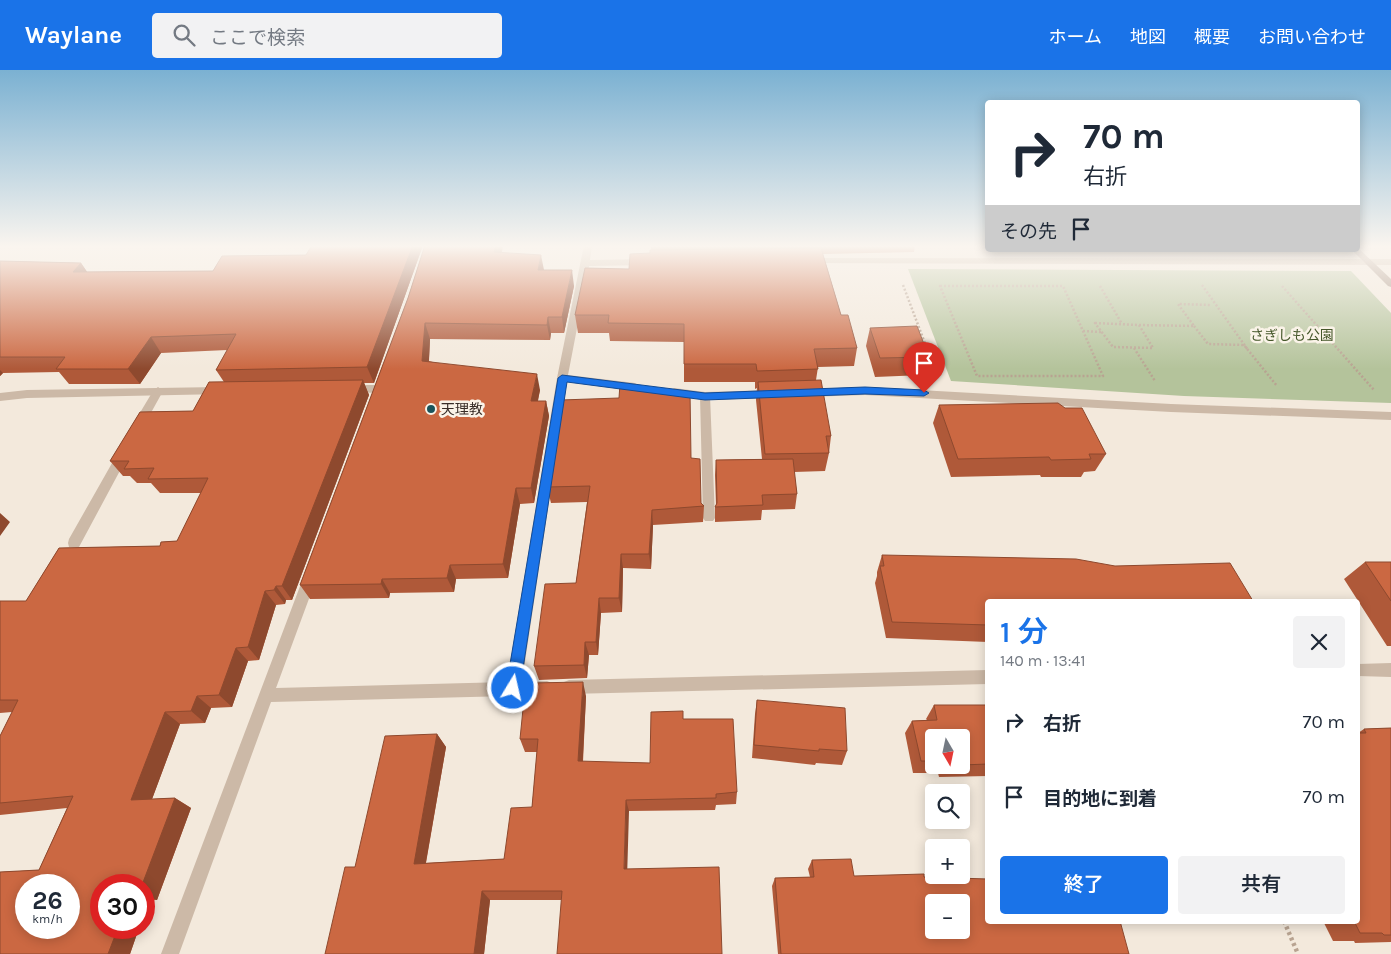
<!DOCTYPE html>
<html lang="ja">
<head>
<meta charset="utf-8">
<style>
	body { margin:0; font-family:Karla,"Noto Sans JP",sans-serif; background:#f2f2f3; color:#1f2937; height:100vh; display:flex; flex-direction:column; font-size:19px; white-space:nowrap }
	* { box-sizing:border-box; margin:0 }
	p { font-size:16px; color:#747a83 }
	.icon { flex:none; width:28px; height:28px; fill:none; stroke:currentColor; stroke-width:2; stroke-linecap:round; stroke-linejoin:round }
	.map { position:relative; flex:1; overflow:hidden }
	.side { position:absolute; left:985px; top:529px; width:375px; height:325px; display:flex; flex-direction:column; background:#fff; border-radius:5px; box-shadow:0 2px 12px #0003 }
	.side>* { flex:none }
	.top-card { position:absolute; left:985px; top:30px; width:375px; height:152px; border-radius:5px; box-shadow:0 2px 12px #0003; background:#fff; color:#1f2937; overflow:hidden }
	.needle { width:32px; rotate:171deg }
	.fabs { position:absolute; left:925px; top:659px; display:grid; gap:10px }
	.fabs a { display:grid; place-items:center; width:45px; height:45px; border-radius:5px; background:#fff; box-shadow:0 2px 12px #0003; font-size:25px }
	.speed { position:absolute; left:15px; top:804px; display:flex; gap:10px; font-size:25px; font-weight:700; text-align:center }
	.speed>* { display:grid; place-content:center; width:65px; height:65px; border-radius:50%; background:#fff; box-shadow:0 2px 12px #0003; line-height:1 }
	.speed small { font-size:12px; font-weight:400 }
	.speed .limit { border:8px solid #d22; background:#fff; color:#111 }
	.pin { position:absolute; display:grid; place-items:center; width:42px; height:42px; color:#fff; margin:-51px -21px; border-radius:50% 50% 50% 0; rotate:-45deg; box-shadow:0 0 5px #0007 }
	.pin .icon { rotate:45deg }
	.me { position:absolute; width:55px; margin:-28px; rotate:9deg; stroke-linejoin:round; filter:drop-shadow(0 0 4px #0008) }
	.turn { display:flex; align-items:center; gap:18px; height:105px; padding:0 15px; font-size:22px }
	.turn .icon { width:65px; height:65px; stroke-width:2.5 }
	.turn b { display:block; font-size:35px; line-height:42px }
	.then { display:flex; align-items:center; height:48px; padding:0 15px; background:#0003; gap:10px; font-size:19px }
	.round { display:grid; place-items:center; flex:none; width:52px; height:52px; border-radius:5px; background:#f2f2f3 }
	.overview { display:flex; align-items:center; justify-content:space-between; height:85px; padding:0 15px }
	h1 { font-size:30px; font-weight:600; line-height:38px; color:#1a73e8 }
	.cta { display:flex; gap:10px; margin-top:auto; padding:10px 15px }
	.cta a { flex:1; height:58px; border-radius:5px; background:#1a73e8; color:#fff; font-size:20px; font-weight:600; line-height:58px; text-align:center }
	.cta a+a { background:#f2f2f3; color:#1f2937 }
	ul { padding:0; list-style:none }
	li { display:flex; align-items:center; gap:15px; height:75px; padding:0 15px }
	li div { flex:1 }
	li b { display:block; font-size:19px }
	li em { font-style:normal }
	header { display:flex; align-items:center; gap:30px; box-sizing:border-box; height:70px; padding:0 25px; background:#1a73e8; color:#fff }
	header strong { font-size:24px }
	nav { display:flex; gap:28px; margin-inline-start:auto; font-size:18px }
	.search { width:350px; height:45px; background:#f2f2f3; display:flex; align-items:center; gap:12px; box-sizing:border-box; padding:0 18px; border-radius:5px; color:#747a83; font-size:19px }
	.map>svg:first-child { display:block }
	.green { fill:#b4c39b }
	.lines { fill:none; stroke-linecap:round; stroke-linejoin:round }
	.path-far1 { stroke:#b8a391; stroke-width:2.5; stroke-dasharray:2 2; stroke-linecap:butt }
	.path { stroke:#b8a391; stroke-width:4.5; stroke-dasharray:3 3; stroke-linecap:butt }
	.lane { fill:#ccb9a7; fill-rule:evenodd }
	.street { fill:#ccb9a7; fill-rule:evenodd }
	.secondary { fill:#9f8878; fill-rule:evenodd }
	.wall { fill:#af5939; fill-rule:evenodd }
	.shaded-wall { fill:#8e492e }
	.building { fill:#cb6842; stroke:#8e492e; fill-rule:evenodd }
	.route { fill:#1a73e8; stroke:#114b97 }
	.poi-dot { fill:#1b545b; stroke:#faf3e8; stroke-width:2 }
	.labels { text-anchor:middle; stroke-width:5; stroke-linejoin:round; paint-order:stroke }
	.park-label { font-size:14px; fill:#45572a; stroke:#faf3e8 }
	.poi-label { font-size:14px; fill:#382d28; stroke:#faf3e8; text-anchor:start }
</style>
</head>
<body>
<header>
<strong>Waylane</strong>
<div class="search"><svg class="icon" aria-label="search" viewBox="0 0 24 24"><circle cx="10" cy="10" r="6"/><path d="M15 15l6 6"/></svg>ここで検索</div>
<nav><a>ホーム</a><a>地図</a><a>概要</a><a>お問い合わせ</a></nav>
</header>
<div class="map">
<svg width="1391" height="884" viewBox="0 0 1391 884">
	<rect width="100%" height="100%" fill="#f3e9dc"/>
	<path class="green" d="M908 199 1351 201 1391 243V333L1184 326 951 311Z"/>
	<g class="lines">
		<path class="path-far1" d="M903 215 935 300
			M1202 215 1248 280
			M940 216H1063L1103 306H977Z
			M1100 216 1122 254
			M1282 216 1374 320
			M1095 253 1139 255 1153 278 1113 277Z
			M1139 255 1194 256 1178 234 1211 235
			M1194 256 1208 274 1244 275 1277 316
			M1083 261 1101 262
			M1134 278 1155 311"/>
		<path class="path" d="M1284 851 1298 884"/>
		<path class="lane" d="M158 317 163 321 142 359 138 360 134 359 132 356 153 321Z
			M705 322 710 326 715 448 713 451H705L703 448 700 326Z
			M124 378 130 382 79 477H69L68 473 69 469 120 379Z"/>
		<path class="street" d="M584 175H592L590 190 647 189 652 192 647 195 589 196 568 305 635 313 640 317 635 321 567 312 522 612 547 611 552 613 554 618 552 623 547 625 271 632 179 884H161L305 503 310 501 315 503 317 507 276 618 507 612 557 308Z
			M810 188 1391 189V195L807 193 805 191Z
			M350 315H379L384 319 379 323 346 322 345 319 346 316Z
			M220 317 224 318 225 321 224 324 27 328 0 331V323L27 320Z
			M865 317 1171 334 1391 342V350L1171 342 865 325 807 327 802 323 807 319Z
			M674 318 705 322 774 320 779 324 774 328 705 330 670 325 669 322Z
			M1391 593V607L1358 606V594Z
			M988 600V614L569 624 564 622 562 617 564 612 569 610Z"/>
		<path class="secondary" d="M1358 178 1391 209V217L1388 216 1352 180H1358Z"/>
	</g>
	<path class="wall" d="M312 175H423L374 313H364L369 325 292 530H286L285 534 276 535 259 590 248 591 232 637 211 638 205 653 180 654 152 729 175 728 191 738 157 830H149L144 845V815H101V858H139L130 884H0V802L39 800 67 738 0 745V666L12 642 0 643V531H26L59 478 160 476 161 472 177 471 201 423H160L151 413H137L130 406H123L110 391 140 342 193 341 209 312H224L216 300 227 280 161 283 140 314H69L59 302 3 303 0 306V191L81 193 87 202 213 201 222 186 306 185ZM26 815H69V858H26Z
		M425 175H503L502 182 544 200 574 216 564 263H551L550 270 430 269 429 291 540 320 538 331H546L549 346 534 433 520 434 508 508 456 509 454 522 390 523 389 528 310 529 300 515 408 228Z
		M651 175H915L914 182 823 184 841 245 857 278 854 296 818 297 816 310 831 366 829 383 825 401 794 402 797 424 795 439 762 440 761 450 715 452V437L716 435 715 405 716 390 762 389 756 330 757 318 755 319V312H684V272L610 271 609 263H578L575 245 629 199 650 183 651 180Z
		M870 258 929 287 923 305 875 307 866 276Z
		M939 335 1106 384 1095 401 1084 402 1081 407H1041L1040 405 951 407 933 353Z
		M691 388 701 433 704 436 703 452 653 455 651 499 623 498 622 542 601 543 598 585H589L587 608 539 610 534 596 576 513 587 432 551 433 547 417Z
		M882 485 988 531V572L886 568 875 513 877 506V502Z
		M1365 492H1391V576H1387L1344 509Z
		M586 626 583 692 650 693 683 649 737 722 736 734 716 735 715 740 629 741 561 830H490L484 884H325L355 797 437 664 446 677 426 793 504 789 532 737 537 682H525L520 669Z
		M757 630 847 681 842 695 816 693 815 695 752 688 755 644Z
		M934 635H988V706L939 707 938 703H913L905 663 912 651 927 650 926 649ZM934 668H961V695H934Z
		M1391 658V872L1355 873 1354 871H1333L1323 851H1358V663L1364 659Z
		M812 790 854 806 924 807 1129 884H778L772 816 775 808 810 807 808 799Z"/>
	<path class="shaded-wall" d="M413 175H423L374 313 367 297Z
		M496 175H503L498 197 494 182Z
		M541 185 544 200H538Z
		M81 193 92 209 73 202Z
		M572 200 574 216 564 263 562 247Z
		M548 247 551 263 550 270 547 255Z
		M425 253 430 269 428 306 422 291Z
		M151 267 161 283 140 314 128 299Z
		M0 300 3 303 0 306Z
		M537 304 540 320 534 347 531 331Z
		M363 310 369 325 292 530 282 516Z
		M546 331 549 346 534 433 531 418Z
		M516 418 520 434 508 508 503 494Z
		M652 440 653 455 651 499 649 484Z
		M0 443 10 452 0 466Z
		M621 484 623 498 622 542 619 528Z
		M450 495 456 509 454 522 447 508Z
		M382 509 390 523 389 528 381 514Z
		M276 516 286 530 285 534 274 520Z
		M265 521 276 535 259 590 248 577Z
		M599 528 601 543 598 585 596 572Z
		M585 572 589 585 587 608 584 595Z
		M236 578 248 591 232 637 219 625Z
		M583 612 586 626 582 704 578 691Z
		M197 626 211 638 205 653 191 641Z
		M165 642 180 654 148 740 131 730Z
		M437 664 446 677 424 803 414 794Z
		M175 728 191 738 157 830 144 824V815H142Z
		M626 730 629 741 627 809 624 799Z
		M482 821 490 830 484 884H474Z
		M144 828 149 830 144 845Z
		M118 858H139L130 884H108Z"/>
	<path class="building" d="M312 175H413L367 297 216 300 236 264 151 267 128 299H56L65 287H0V191L81 193 73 202 213 201 222 186 306 185Z
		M425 175H496L494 182 541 185 538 200H572L562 247H548L547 255 425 253 422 291 537 304 531 331H546L531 418H516L503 494 450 495 447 508 382 509 381 514 300 515 408 228Z
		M821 178 841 245H848L857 278 814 279 818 299 757 301 756 294H684V254L608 253 609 245H575L585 198 629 199 630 184 650 183V180Z
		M917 256 929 287 880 288 870 258Z
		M363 310 282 516H276L274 520 265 521 248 577 236 578 219 625 197 626 191 641 165 642 131 730 175 728 142 815H101V858H118L108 884H0V802L39 800 73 726 0 733V666L18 630H0V531H26L59 478 160 476 161 472 177 471 208 408 148 409 154 398 124 399 129 391H110L140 342 193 341 209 312ZM26 815H69V858H26Z
		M821 310 831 366H826L829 383 765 384 758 312Z
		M620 314 690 322 691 388 700 389 701 433 704 436 652 440 649 484H621L619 528H599L596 572H585L584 595 534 596 545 514 576 513 590 416 547 417 561 330 619 328Z
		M1058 333 1065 338H1082L1106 384H1089L1091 389 1051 390 1049 387 958 389 939 335Z
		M793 389 797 424 762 425 763 435 715 437 717 433 716 390Z
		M882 485 1076 489 1115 496 1230 493 1253 531H988V555L892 552 880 496H884Z
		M1365 492H1391V531Z
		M583 612 578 691 650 693 651 642 683 641V649H733L737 722 716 724V728L626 730 624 799 719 797 722 884H557L562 821H482L474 884H325L345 797H355L385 666 437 664 414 794 504 789 511 738 532 737 538 669H520L524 629H529L531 613Z
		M757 630 845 638 847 681 819 679V681L754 675Z
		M934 635H988V694L961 695V668H934V691H921L912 651 937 650Z
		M1391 658V865H1384L1382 863H1360L1354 851H1358V663H1366L1364 659Z
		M851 789 854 806 924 804V807L988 809V851H1120L1129 884H781L775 808 814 807 812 790ZM934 832H961V860H934Z"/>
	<linearGradient id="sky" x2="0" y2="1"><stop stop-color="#7bb1d2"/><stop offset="0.59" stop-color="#faf5ef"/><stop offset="1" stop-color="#faf5ef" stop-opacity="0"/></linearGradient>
	<rect width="1391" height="299" fill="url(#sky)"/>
	<path class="route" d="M562 305 705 323 865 317 924 320 929 323 924 326 865 324 705 330 567 312 520 618 518 623 513 625 508 623 506 618 558 308Z"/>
	<circle class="poi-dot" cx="431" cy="339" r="5"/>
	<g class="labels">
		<g class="park-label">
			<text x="1292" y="270">さぎしも公園</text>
		</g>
		<g class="poi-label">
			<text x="441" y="344">天理教</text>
		</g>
	</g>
</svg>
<div class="fabs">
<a><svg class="needle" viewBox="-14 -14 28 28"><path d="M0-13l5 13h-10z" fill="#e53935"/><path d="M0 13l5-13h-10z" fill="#747a83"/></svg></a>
<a><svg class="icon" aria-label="search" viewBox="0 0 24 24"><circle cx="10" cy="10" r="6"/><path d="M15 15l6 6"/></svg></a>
<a>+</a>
<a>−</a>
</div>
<div class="speed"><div>26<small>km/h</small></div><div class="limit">30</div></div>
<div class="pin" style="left:924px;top:323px;background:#d93025"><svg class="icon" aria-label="arrive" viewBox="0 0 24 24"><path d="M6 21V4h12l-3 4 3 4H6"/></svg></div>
<svg class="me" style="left:513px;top:618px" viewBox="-20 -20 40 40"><circle r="17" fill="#1a73e8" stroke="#fff" stroke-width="3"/><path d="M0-11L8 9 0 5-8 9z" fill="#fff"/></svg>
<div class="top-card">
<div class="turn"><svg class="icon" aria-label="right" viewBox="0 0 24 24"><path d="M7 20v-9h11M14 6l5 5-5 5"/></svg><div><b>70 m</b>右折</div></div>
<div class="then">その先<svg class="icon" aria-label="arrive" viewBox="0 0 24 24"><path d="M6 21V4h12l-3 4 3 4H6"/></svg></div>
</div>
<section class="side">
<div class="overview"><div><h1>1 分</h1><p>140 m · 13:41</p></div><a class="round"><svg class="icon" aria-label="close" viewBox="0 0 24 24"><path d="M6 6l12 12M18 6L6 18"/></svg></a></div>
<ul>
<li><svg class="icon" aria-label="right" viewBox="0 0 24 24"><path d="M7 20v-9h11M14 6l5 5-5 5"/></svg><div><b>右折</b></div><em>70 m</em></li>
<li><svg class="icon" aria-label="arrive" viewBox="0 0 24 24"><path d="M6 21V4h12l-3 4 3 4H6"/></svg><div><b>目的地に到着</b></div><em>70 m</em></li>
</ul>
<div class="cta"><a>終了</a><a>共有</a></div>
</section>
</div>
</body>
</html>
